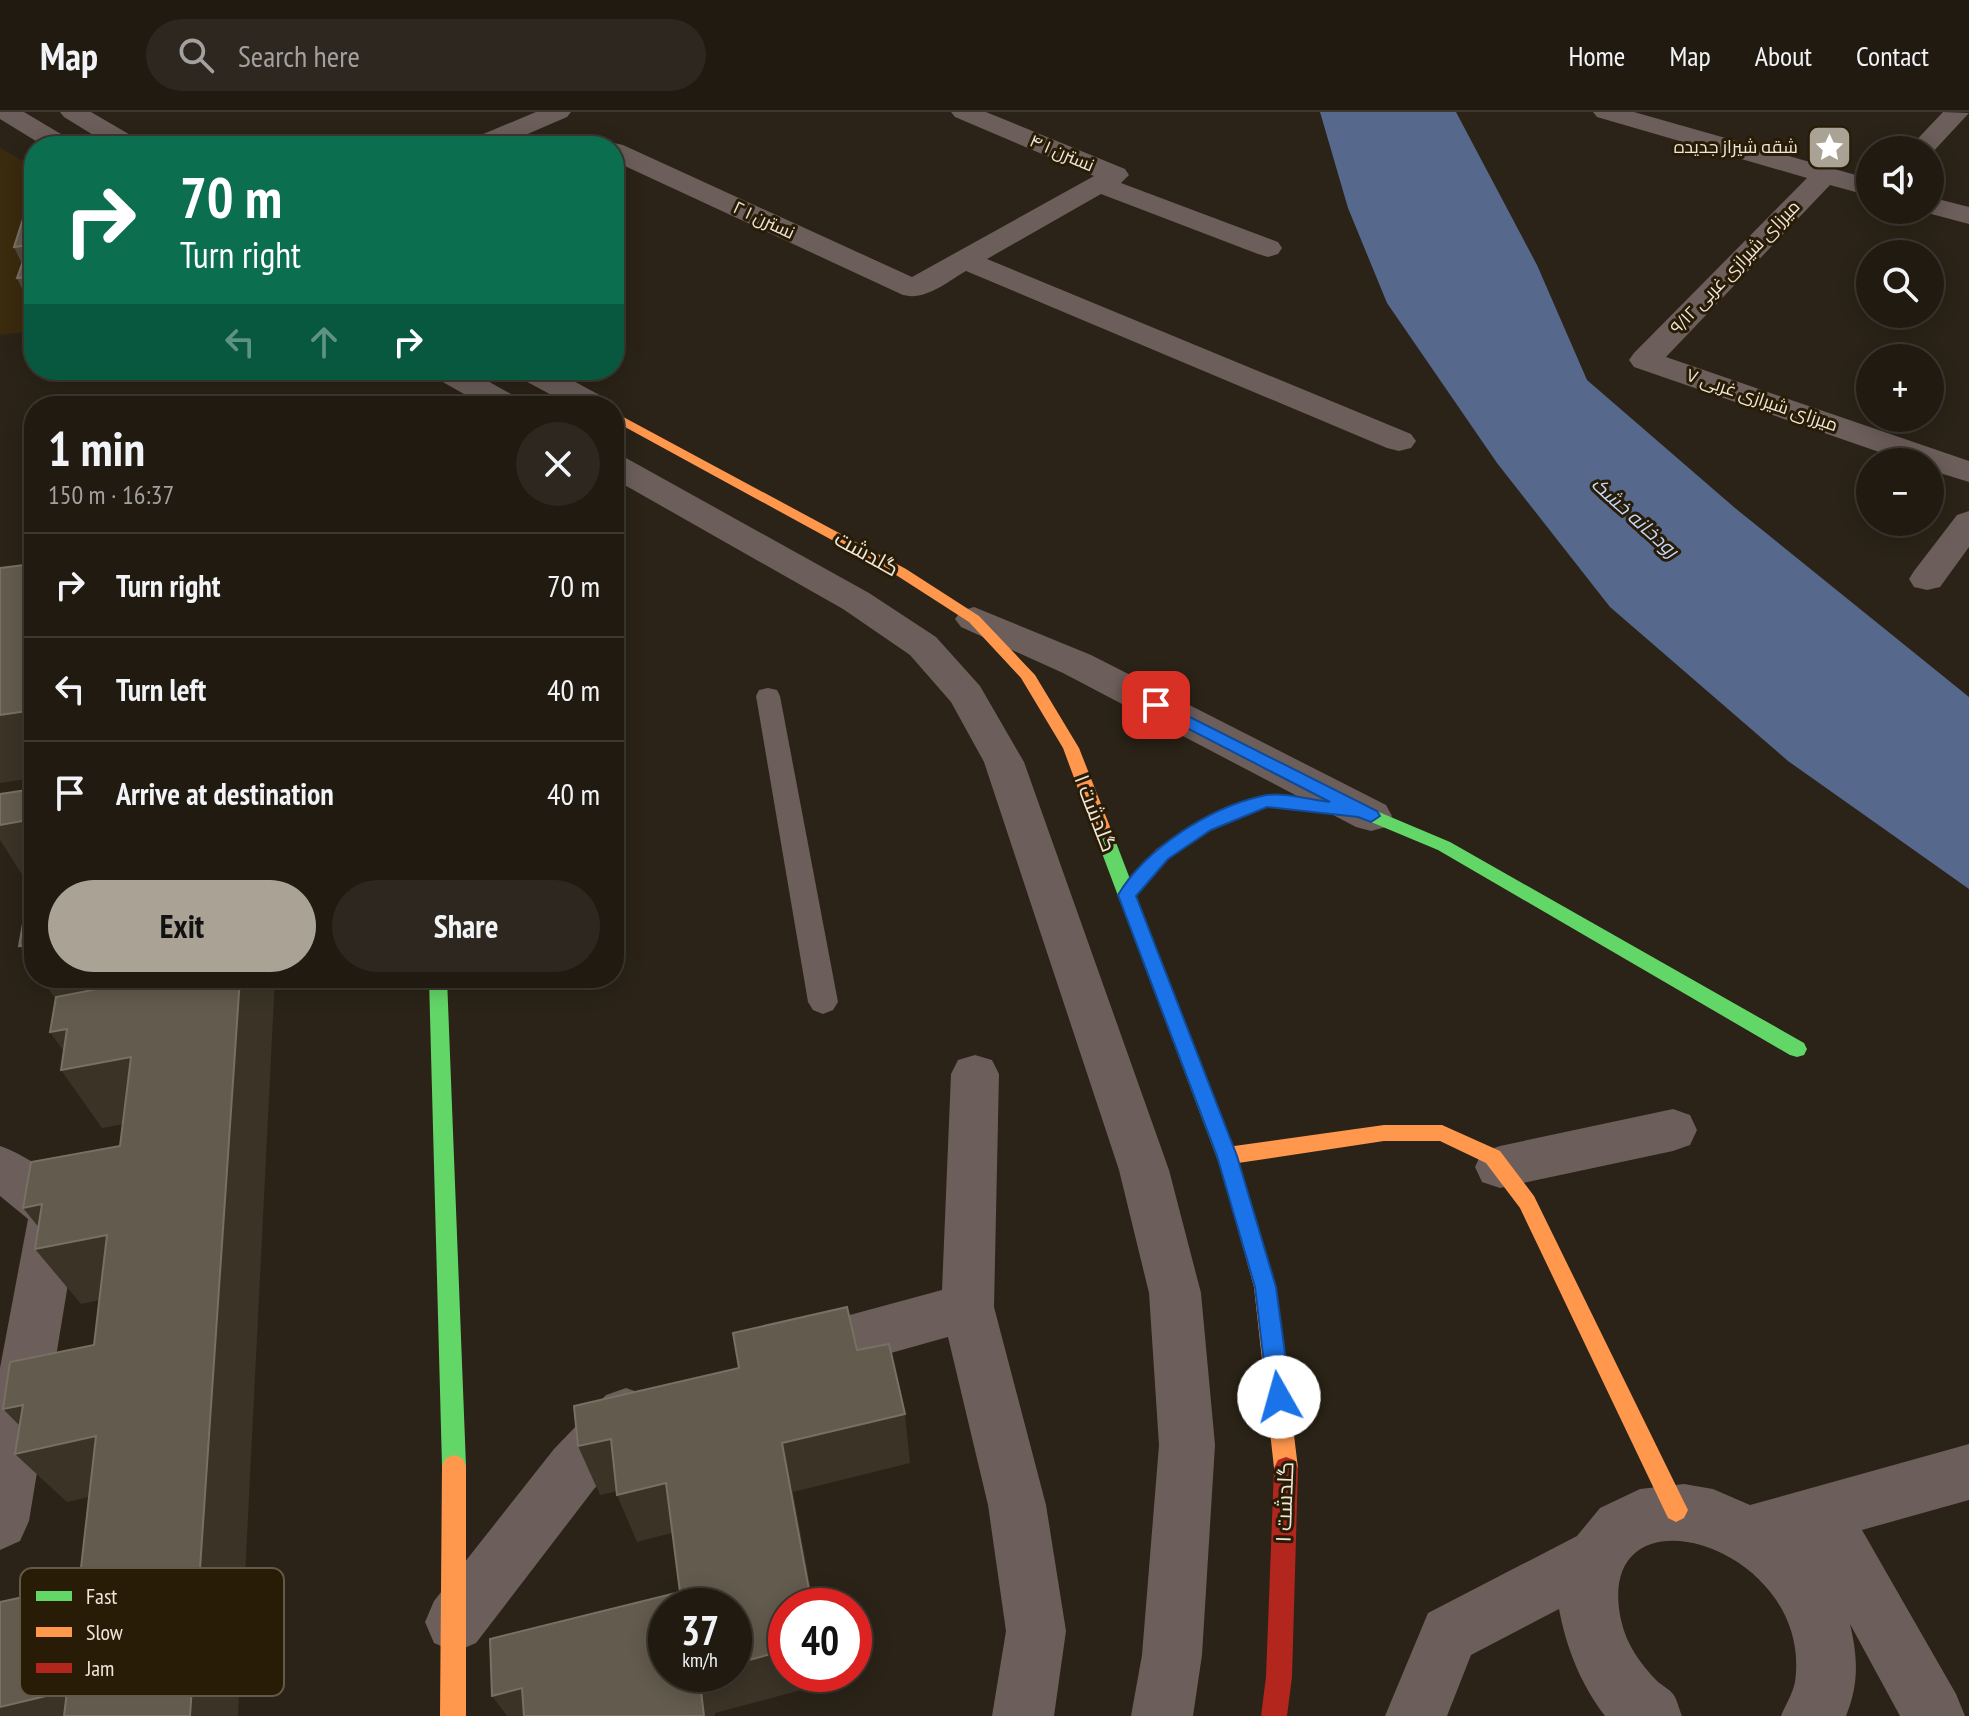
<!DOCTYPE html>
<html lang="en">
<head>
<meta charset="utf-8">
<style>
	body { margin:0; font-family:"PT Sans Narrow",Cairo,sans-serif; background:#2d271f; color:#f1f3f6; height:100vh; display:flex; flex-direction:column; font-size:30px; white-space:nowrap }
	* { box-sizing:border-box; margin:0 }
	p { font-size:26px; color:#a2a19f }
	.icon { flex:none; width:44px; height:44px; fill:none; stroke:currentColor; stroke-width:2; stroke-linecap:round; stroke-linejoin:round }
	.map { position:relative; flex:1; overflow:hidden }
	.details { position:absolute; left:24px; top:284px; width:600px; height:592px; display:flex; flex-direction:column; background:#201a11; border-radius:32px; box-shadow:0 4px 20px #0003,0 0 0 2px #3d3831 }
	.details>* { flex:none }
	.banner { position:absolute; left:24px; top:24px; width:600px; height:244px; border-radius:32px; box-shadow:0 4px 20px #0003,0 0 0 2px #3d3831; background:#0b6e4f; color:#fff; overflow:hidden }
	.fabs { position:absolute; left:1856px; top:24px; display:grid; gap:16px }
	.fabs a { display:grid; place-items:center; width:88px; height:88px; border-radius:50%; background:#201a11; box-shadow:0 4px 20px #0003,0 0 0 2px #3d3831; font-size:40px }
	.speed { position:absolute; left:648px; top:1476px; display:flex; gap:16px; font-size:40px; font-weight:700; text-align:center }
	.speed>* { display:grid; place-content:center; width:104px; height:104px; border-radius:50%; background:#201a11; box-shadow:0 4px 20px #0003,0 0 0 2px #3d3831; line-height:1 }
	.speed small { font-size:20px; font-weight:400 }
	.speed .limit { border:12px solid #d22; background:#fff; color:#111 }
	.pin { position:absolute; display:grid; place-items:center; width:68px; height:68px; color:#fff; margin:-34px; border-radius:16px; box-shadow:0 4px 12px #0006 }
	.me { position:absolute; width:88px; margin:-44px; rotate:353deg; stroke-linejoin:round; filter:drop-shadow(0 0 6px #0008) }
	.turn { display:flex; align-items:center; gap:28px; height:168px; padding:0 24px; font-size:36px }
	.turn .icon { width:104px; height:104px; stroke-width:2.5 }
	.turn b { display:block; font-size:56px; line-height:68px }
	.lanes { display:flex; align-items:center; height:76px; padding:0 24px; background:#0003; justify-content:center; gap:40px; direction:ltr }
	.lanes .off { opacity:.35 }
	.round { display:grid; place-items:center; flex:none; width:84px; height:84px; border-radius:42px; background:#2d271f }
	.head { display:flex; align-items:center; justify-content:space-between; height:136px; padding:0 24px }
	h1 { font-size:48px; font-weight:700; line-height:60px }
	.primary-button { display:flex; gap:16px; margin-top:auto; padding:16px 24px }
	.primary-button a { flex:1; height:92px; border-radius:48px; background:#aaa294; color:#111; font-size:32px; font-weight:700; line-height:92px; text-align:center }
	.primary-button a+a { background:#2d271f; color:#f1f3f6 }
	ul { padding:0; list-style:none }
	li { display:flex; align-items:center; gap:24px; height:104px; padding:0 24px; border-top:2px solid #3d3831 }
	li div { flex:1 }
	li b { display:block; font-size:30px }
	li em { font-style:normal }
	header { display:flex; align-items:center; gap:48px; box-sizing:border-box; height:112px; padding:0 40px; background:#201a11; border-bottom:2px solid #3d3831 }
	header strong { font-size:38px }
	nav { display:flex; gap:44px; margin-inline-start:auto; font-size:28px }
	.search { width:560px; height:72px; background:#2d271f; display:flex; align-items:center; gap:20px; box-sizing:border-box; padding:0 28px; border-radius:44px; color:#a2a19f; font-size:30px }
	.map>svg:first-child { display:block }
	.built { fill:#3a2a0e }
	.water { fill:#56688b }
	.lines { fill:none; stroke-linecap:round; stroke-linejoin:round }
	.lane { fill:#6c5e5a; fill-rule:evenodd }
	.street { fill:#6c5e5a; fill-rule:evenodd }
	.fast { fill:#63d668; fill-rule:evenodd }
	.slow { fill:#ff974d; fill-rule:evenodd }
	.jam { fill:#b3261e; fill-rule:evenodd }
	.wall { fill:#524a3c }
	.shaded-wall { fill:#3b3326 }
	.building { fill:#635b4d; stroke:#787062; stroke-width:2 }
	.route { fill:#1a73e8; stroke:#114b97; stroke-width:2 }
	.labels { text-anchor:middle; stroke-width:6; stroke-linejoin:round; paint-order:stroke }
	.far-poi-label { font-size:18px; fill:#eee6d8; stroke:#291c06; text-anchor:end }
	.far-street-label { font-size:18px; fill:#eee6d8; stroke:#291c06 }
	.far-water-label { font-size:20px; font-style:italic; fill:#c3d8fe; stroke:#291c06 }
	.street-label { font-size:22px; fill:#eee6d8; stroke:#291c06 }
	.key { fill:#291c06; stroke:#645945; stroke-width:2 }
	.key-label { font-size:22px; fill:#eee6d8 }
</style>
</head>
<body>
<header>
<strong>Map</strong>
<div class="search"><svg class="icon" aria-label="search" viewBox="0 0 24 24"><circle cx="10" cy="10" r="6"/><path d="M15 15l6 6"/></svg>Search here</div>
<nav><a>Home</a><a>Map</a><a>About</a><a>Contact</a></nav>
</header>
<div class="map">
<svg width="1969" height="1604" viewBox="0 0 1969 1604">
	<rect width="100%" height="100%" fill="#2b2317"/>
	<path class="built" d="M0 36 34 55V219L0 223Z"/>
	<path class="water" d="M1320 0H1456L1537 153 1587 268 1735 396 1969 585V777L1788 649 1610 495 1497 351 1387 191 1348 96Z"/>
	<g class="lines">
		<path class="lane" d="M768 576 777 578 780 584 838 890 833 898 823 902 813 898 808 890 756 584 759 578Z"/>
		<path class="street" d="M0 0H24L71 28 75 34H44L0 7Z
			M60 0H91L139 28 143 34H111L64 5Z
			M536 0H571L567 5 500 34H465L469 28Z
			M951 0H986L1125 57 1129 63 1121 71 1278 130 1282 136 1278 142 1268 145 1258 142 1101 82 987 147 1411 322 1416 329 1411 336 1399 339 1387 336 966 159C947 170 925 189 903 183L614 49V34H604L614 31 623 33 912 165 1094 64 955 5Z
			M1593 0H1634L1870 67V84L1830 73 1666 245 1969 349V370L1930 358V350H1908L1634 255 1629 248 1634 241 1807 66 1597 5Z
			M1943 0 1969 1 1930 43V38H1907Z
			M1930 85 1969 95V112L1920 99 1930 98Z
			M429 258H468L520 287 525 294H485L434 265Z
			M513 258H553L607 287 612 294H572L518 265Z
			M614 343 626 346 869 481 936 525 980 574 1024 650 1169 1058 1201 1181 1215 1333 1202 1543 1193 1604H1131L1142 1543 1159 1333 1149 1181 1119 1058 984 650 951 590 910 543 843 497 614 367Z
			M1969 399V435L1940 475 1927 478 1914 475 1909 467 1914 459 1957 403Z
			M974 495 1091 543 1386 693 1392 704 1386 715 1371 719 1356 715 1063 561 961 515 955 507 961 499Z
			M975 943 992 948 999 962 994 1195 1046 1393 1066 1519 1054 1604H992L1006 1519 988 1393 948 1225 798 1267 779 1260 771 1242 779 1224 798 1217 942 1178 951 962 958 948Z
			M1673 997 1690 1003 1697 1018 1690 1033 1673 1039 1500 1076 1482 1070 1475 1055 1482 1040 1500 1034Z
			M0 1034C29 1044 67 1071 80 1099L29 1409 20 1429 0 1438V1256L28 1107 0 1084Z
			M626 1276 646 1283 654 1302 646 1321 594 1377 476 1531 455 1540 434 1531 425 1510 434 1489 554 1337 606 1283Z
			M1969 1332V1388L1862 1418 1956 1582 1965 1604H1900L1850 1512C1858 1546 1859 1572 1846 1604H1781C1785 1594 1793 1581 1795 1570 1815 1432 1591 1366 1621 1508 1626 1532 1641 1553 1658 1570 1663 1574 1669 1577 1673 1582 1677 1587 1679 1597 1682 1604H1605C1581 1573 1566 1535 1559 1497L1471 1543 1447 1604H1385L1428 1501 1577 1424 1600 1396 1640 1377 1684 1372 1713 1377 1750 1393Z"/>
		<path class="fast" d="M1337 691 1367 695 1450 730 1804 931 1807 937 1804 943 1797 945 1790 943 1438 738 1359 705 1331 701 1328 697 1331 693Z
			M1103 714 1112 720 1241 1057 1238 1063 1231 1066 1224 1063 1221 1057 1094 720Z
			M429 866H447L466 1354 462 1362 454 1365 446 1362 442 1354Z"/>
		<path class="slow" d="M614 300 906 457 979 504 1035 563 1079 636 1112 720 1109 724 1103 726 1094 720 1063 636 1021 566 969 510 896 463 614 309Z
			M1384 1013H1442L1500 1039 1534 1084 1684 1390 1688 1398 1684 1406 1676 1410 1668 1406 1520 1096 1486 1051 1440 1029H1384L1238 1051 1276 1175 1298 1356 1294 1364 1286 1367 1278 1364 1274 1356 1254 1175 1221 1057 1224 1051 1217 1044 1220 1038 1227 1035Z
			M454 1343 462 1346 466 1354V1604H440L442 1354 446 1346Z"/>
		<path class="jam" d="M1265 683 1337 691 1346 697 1337 703 1266 695 1211 718 1168 747 1133 788H1121L1118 783 1121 778 1156 737 1199 710Z
			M1286 1345 1294 1348 1298 1356 1292 1565 1287 1604H1261L1266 1565 1274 1356 1278 1348Z"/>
	</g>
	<path class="wall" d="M34 85V200H33L17 166 22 152 14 135Z"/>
	<path class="shaded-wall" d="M33 452 34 453V488L28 477Z
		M34 598V666L0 671V603Z
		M34 707V775H30L0 728V713Z
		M34 832V856L19 834Z
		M41 866H172L60 894Z
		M240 866H275L238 1604H190Z
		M67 917 131 945 169 1004 102 1016 61 958 75 955 50 920Z
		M42 1092 107 1123 149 1178 81 1192 35 1137 54 1134 23 1096Z
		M23 1293 96 1324 142 1373 67 1390 15 1342 42 1336 3 1297Z
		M905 1302 910 1351 793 1380 814 1494H812L782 1331Z
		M611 1327 631 1376 600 1383 578 1334Z
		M666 1371 683 1418 637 1430 617 1383Z
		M786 1538V1562H826L828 1571 715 1601V1604H704L699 1562H734V1552Z
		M522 1576 541 1604H507L492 1584Z
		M67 1579 101 1604H0V1595Z"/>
	<path class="building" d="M30 85H34V164L17 166 29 133 14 135Z
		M33 452 28 477 34 476V616H31L34 598 0 603V456Z
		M34 677V707L0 713V682Z
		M34 777V832L19 834 29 778Z
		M135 866H240L190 1604H64L67 1579 0 1595V1490L79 1473 96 1324 15 1342 23 1293 3 1297 10 1250 94 1233 107 1123 35 1137 42 1092 23 1096 31 1050 120 1034 131 945 61 958 67 917 50 920 56 885 134 870Z
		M847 1195 857 1238 889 1232 905 1302 782 1331 812 1494H786V1538L734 1552V1494H666V1562H699L704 1604H524L522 1576 492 1584 490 1527 680 1480 666 1371 617 1383 611 1327 578 1334 574 1294 739 1256 733 1221Z"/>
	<path class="route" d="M1156 588 1377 699 1380 704 1371 710 1358 705 1267 695 1211 718 1168 747 1136 784 1237 1044 1276 1175 1291 1285 1287 1292 1279 1296 1271 1292 1268 1285 1255 1175 1217 1044 1118 783C1146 736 1209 696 1262 684 1282 679 1310 688 1330 690L1150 597V589Z"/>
	<defs>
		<symbol id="sight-square" viewBox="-11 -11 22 22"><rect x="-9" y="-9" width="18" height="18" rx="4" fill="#aaa294" stroke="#291c06"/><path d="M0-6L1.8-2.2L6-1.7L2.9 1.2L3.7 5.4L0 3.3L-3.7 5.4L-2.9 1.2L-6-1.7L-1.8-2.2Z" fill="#fff"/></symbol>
	</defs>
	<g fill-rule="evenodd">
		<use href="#sight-square" x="1804" y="10" width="51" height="51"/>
	</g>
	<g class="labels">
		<g class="far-poi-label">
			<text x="1798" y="41">شقه شيراز جديده</text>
		</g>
		<g class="far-street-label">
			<text transform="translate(1062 41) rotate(23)" y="6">۴ نسترن ۱</text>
			<text transform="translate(764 108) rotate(25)" y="6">۲ نسترن ۱</text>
			<text transform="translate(1735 155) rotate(-46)" y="6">۹/۱۲ میرزای شیرازی غربی</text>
			<text transform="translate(1762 288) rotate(19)" y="6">۷ میرزای شیرازی غربی</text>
		</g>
		<g class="far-water-label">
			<text transform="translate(1635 405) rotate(42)" y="7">رودخانه خشک</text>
		</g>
		<g class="street-label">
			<text transform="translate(867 441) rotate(29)" y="8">گلدشت</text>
			<text transform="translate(1096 701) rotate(69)" y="8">گلدشت ۱</text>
			<text transform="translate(1284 1390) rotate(-88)" y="8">گلدشت ۱</text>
		</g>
	</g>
	<rect x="20" y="1456" width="264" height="128" rx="12" class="key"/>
	<rect x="36" y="1479" width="36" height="10" fill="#63d668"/>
	<rect x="36" y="1515" width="36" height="10" fill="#ff974d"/>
	<rect x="36" y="1551" width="36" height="10" fill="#b3261e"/>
	<g class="key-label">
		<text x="86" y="1492">Fast</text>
		<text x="86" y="1528">Slow</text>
		<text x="86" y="1564">Jam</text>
	</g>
</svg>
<div class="fabs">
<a><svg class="icon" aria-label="sound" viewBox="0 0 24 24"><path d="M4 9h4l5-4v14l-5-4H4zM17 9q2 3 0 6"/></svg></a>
<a><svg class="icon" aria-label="search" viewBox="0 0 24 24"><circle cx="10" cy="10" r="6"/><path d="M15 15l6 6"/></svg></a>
<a>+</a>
<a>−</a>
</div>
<div class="speed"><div>37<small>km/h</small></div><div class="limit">40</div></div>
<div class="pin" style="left:1156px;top:593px;background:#d93025"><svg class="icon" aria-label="arrive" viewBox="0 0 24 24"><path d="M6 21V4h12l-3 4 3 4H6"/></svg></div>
<svg class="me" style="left:1279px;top:1285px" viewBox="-20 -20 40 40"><circle r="19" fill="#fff"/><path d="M0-13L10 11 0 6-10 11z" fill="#1a73e8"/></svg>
<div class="banner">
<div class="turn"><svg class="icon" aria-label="right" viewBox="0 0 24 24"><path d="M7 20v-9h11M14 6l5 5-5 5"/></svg><div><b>70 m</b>Turn right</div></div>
<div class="lanes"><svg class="icon off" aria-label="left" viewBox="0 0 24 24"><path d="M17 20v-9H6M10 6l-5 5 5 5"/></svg><svg class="icon off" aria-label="ahead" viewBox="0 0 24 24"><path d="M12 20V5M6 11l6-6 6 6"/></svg><svg class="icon" aria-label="right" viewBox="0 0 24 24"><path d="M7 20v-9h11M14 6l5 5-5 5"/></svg></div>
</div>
<section class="details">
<div class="head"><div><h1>1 min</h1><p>150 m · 16:37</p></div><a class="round"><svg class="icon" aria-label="close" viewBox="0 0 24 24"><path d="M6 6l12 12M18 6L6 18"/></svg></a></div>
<ul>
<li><svg class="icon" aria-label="right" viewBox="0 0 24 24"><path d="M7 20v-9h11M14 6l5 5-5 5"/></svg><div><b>Turn right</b></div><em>70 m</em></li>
<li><svg class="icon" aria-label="left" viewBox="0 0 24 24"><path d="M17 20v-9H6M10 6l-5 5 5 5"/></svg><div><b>Turn left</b></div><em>40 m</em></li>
<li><svg class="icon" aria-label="arrive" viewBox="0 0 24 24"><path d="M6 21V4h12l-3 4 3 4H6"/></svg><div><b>Arrive at destination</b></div><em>40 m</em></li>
</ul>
<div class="primary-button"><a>Exit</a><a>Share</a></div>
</section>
</div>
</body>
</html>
